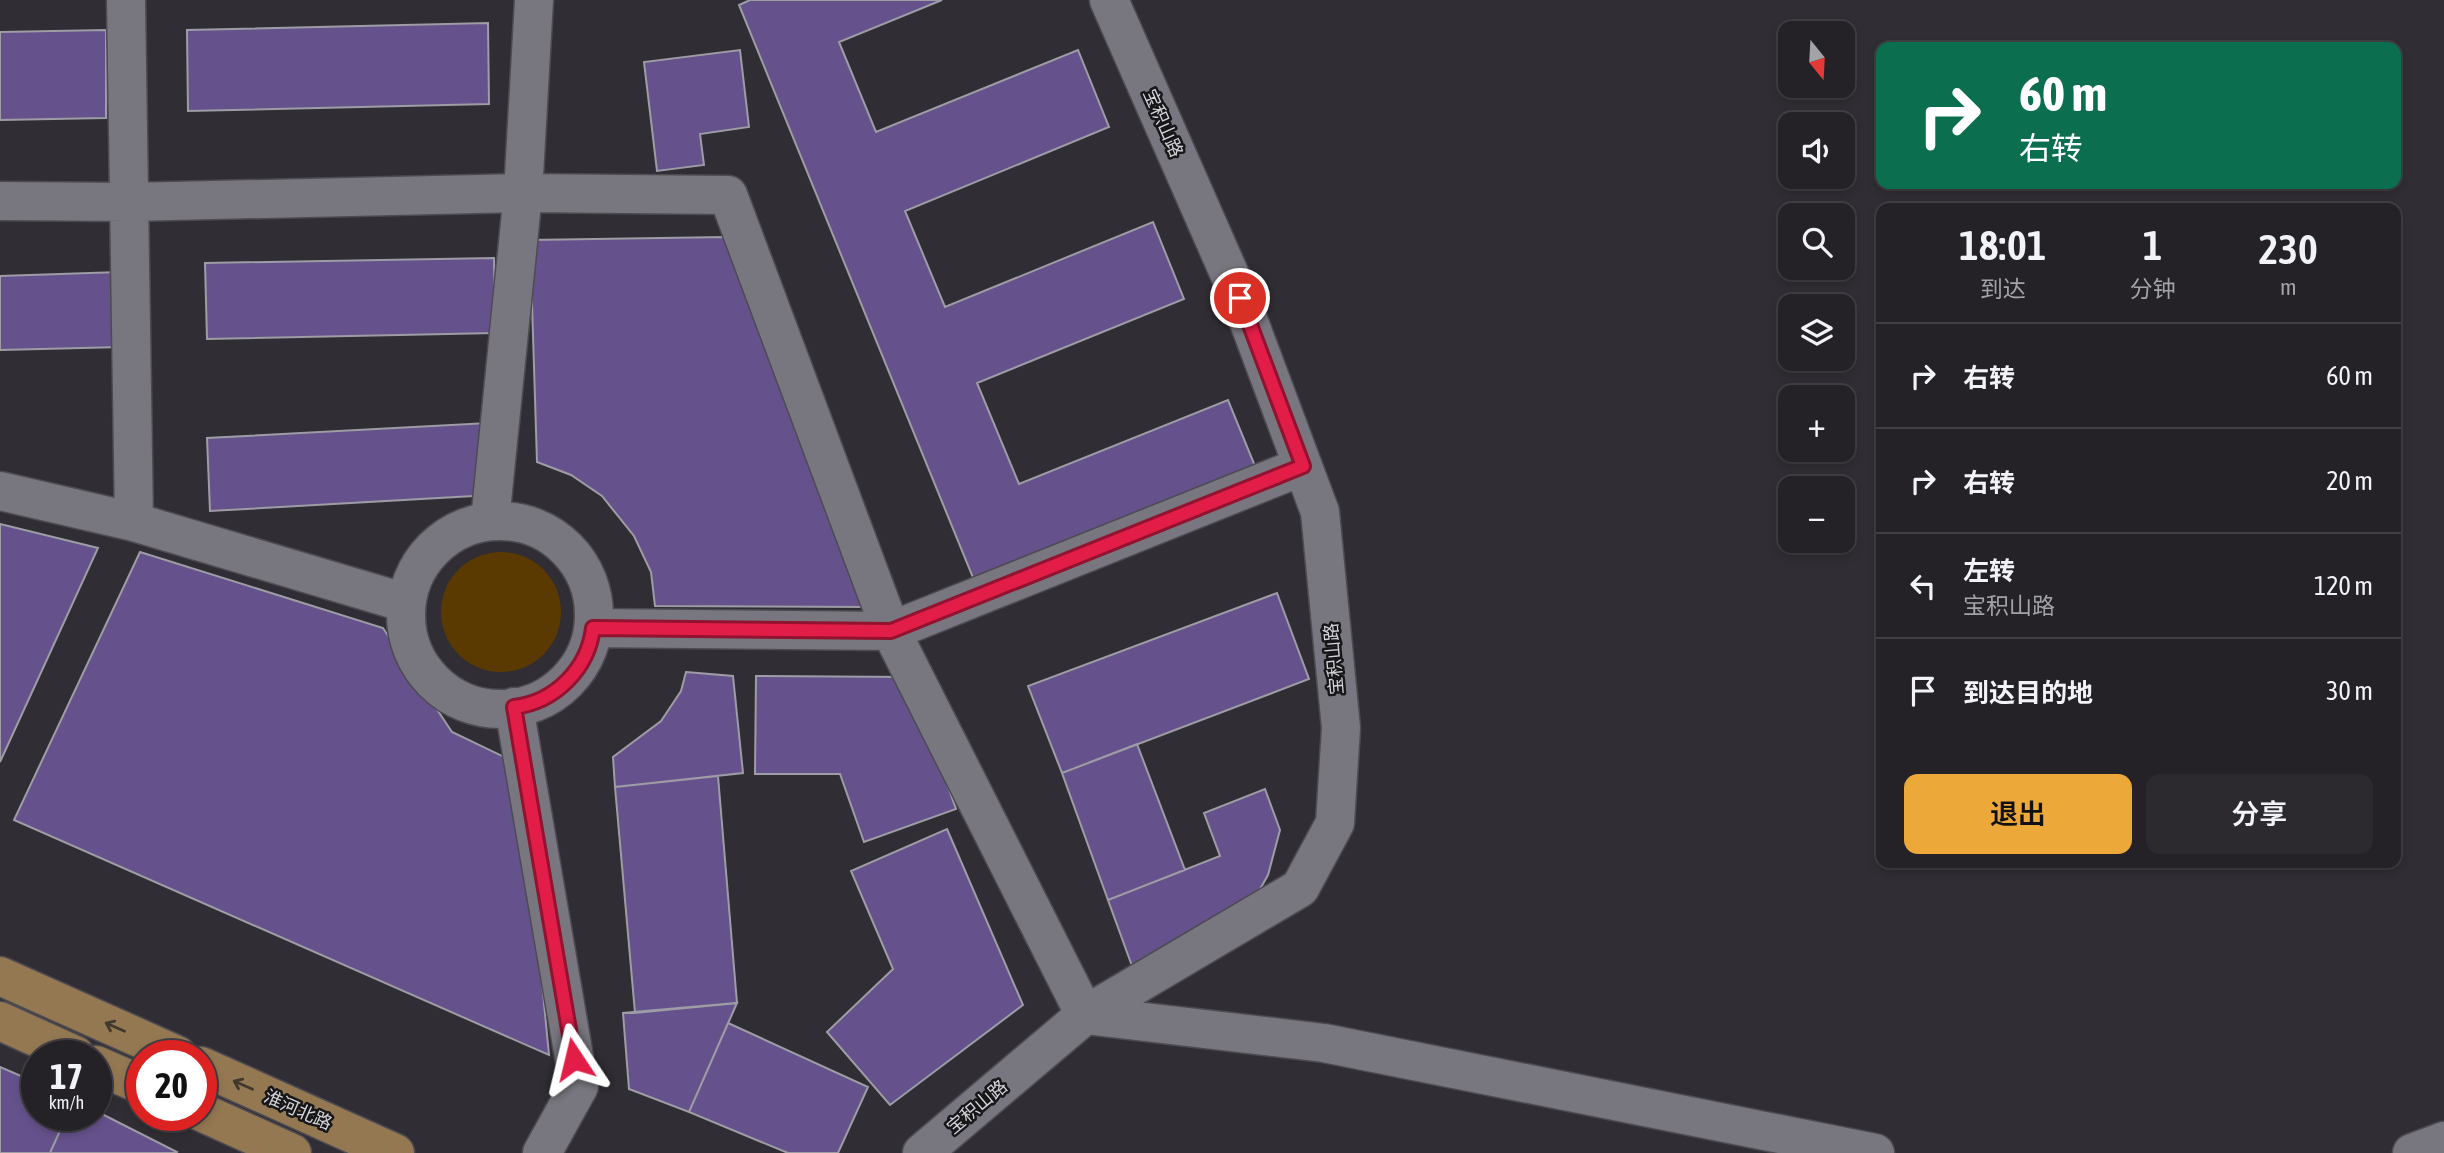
<!DOCTYPE html>
<html lang="zh">
<head>
<meta charset="utf-8">
<style>
	body { margin:0; font-family:"Asap Condensed","Noto Sans SC",sans-serif; background:#2c2a2f; color:#f1f3f6; height:100vh; display:flex; flex-direction:column; font-size:26px; white-space:nowrap }
	* { box-sizing:border-box; margin:0 }
	p { font-size:23px; color:#a3a4a7 }
	.icon { flex:none; width:38px; height:38px; fill:none; stroke:currentColor; stroke-width:2; stroke-linecap:round; stroke-linejoin:round }
	.map { position:relative; flex:1; overflow:hidden }
	.drawer { position:absolute; left:1876px; top:203px; width:525px; height:665px; display:flex; flex-direction:column; background:#242227; border-radius:14px; box-shadow:0 4px 10px #0003,0 0 0 2px #413f44 }
	.drawer>* { flex:none }
	.guide { position:absolute; left:1876px; top:42px; width:525px; height:147px; border-radius:14px; box-shadow:0 4px 10px #0003,0 0 0 2px #413f44; background:#0b6e4f; color:#fff; overflow:hidden }
	.needle { width:46px; rotate:162deg }
	.fabs { position:absolute; left:1778px; top:21px; display:grid; gap:14px }
	.fabs a { display:grid; place-items:center; width:77px; height:77px; border-radius:14px; background:#242227; box-shadow:0 4px 10px #0003,0 0 0 2px #413f44; font-size:35px }
	.speed { position:absolute; left:21px; top:1040px; display:flex; gap:14px; font-size:35px; font-weight:700; text-align:center }
	.speed>* { display:grid; place-content:center; width:91px; height:91px; border-radius:50%; background:#242227; box-shadow:0 4px 10px #0003,0 0 0 2px #413f44; line-height:1 }
	.speed small { font-size:18px; font-weight:400 }
	.speed .limit { border:10px solid #d22; background:#fff; color:#111 }
	.pin { position:absolute; display:grid; place-items:center; width:60px; height:60px; color:#fff; margin:-30px; border:4px solid #fff; border-radius:50%; box-shadow:0 2px 7px #0007 }
	.me { position:absolute; width:77px; margin:-38px; rotate:350deg; stroke-linejoin:round; filter:drop-shadow(0 0 5px #0008) }
	.turn { display:flex; align-items:center; gap:24px; height:147px; padding:0 28px; font-size:32px }
	.turn .icon { width:91px; height:91px; stroke-width:2.5 }
	.turn b { display:block; font-size:49px; line-height:60px }
	.eta { display:flex; justify-content:space-evenly; align-items:center; height:119px; text-align:center }
	.eta b { font-size:42px; font-weight:600; line-height:49px }
	.button { display:flex; gap:14px; margin-top:auto; padding:14px 28px }
	.button a { flex:1; height:80px; border-radius:14px; background:#eca93a; color:#111; font-size:28px; font-weight:600; line-height:80px; text-align:center }
	.button a+a { background:#2c2a2f; color:#f1f3f6 }
	ul { padding:0; list-style:none }
	li { display:flex; align-items:center; gap:21px; height:105px; padding:0 28px; border-top:2px solid #413f44 }
	li div { flex:1 }
	li b { display:block; font-size:26px }
	li em { font-style:normal }
	.map>svg:first-child { display:block }
	.green { fill:#5a3a00 }
	.building { fill:#65528c; stroke:#9e9ca4; stroke-width:2 }
	.lines { fill:none; stroke-linecap:round; stroke-linejoin:round }
	.minor-casing { stroke:#4d4b51; stroke-width:41 }
	.major-casing { stroke:#4d4b51; stroke-width:41 }
	.minor { stroke:#78767e; stroke-width:38 }
	.major { stroke:#937852; stroke-width:38 }
	.oneway { stroke:#42392e }
	.route-casing { stroke:#92132f; stroke-width:18 }
	.route { stroke:#e11d48; stroke-width:12 }
	.labels { text-anchor:middle; stroke-width:5; stroke-linejoin:round; paint-order:stroke }
	.street-label { font-size:18px; fill:#d5d4d9; stroke:#17171a }
</style>
</head>
<body>
<div class="map">
<svg width="2444" height="1153" viewBox="0 0 2444 1153">
	<rect width="100%" height="100%" fill="#302e34"/>
	<path class="green" d="M441 612a60 60 0 1 1 120 0a60 60 0 1 1-120 0Z"/>
	<path class="building" d="M750 0H942L839 42 876 132 1078 50 1109 127 905 211 945 307 1153 222 1184 299 977 383 1019 484 1228 400 1257 471 976 585 739 5Z
		M488 23 489 104 188 111 187 30Z
		M106 30V118L0 120V32Z
		M740 50 749 127 700 134 704 165 657 171 644 62Z
		M725 237 868 607 655 606 651 572 634 536 602 496 571 475 537 462 530 240Z
		M494 258 495 333 207 339 205 263Z
		M119 272 122 347 0 350V276Z
		M488 423 491 495 210 511 207 438Z
		M0 524 98 548 0 762Z
		M140 552 383 628 452 732 521 765 549 1055 14 820Z
		M1277 593 1309 679 1062 773 1028 686Z
		M686 672 733 676 743 773 615 787 613 757 661 721 681 691Z
		M756 676 909 677 956 809 864 842 840 774H755Z
		M1137 744 1185 870 1108 900 1062 773Z
		M718 776 737 1003 635 1013 615 787Z
		M1265 789 1280 830 1268 875 1243 919 1132 966 1108 900 1220 856 1204 813Z
		M947 829 1023 1005 890 1105 827 1032 893 969 851 871Z
		M737 1003 689 1112 629 1089 623 1013Z
		M728 1023 868 1087 838 1153H788L689 1112Z
		M0 1067 37 1083V1115H67L50 1153H0Z
		M96 1111 177 1152 176 1153H50L67 1115H96Z"/>
	<g class="lines">
		<defs>
			<path id="minor" d="M126 0 134 522
				M0 201 130 202 523 193 728 195 891 631 1085 1015 1324 1043 1875 1153
				M0 491 134 522 406 603
				M490 521 523 193 534 0
				M406 615a94 94 0 1 1 188 0a94 94 0 1 1-188 0Z
				M593 628 891 631 1303 466
				M514 707 579 1086 542 1153
				M922 1153 1085 1015 1300 888 1335 823 1341 728 1320 512 1240 298 1109 0
				M2412 1153 2444 1141"/>
			<path id="major" d="M0 976 177 1055
				M0 1021 75 1055
				M96 1065 142 1085
				M201 1066 395 1153
				M201 1112 292 1153"/>
		</defs>
		<use href="#minor" class="minor-casing"/>
		<use href="#major" class="major-casing"/>
		<use href="#minor" class="minor"/>
		<use href="#major" class="major"/>
	</g>
	<defs><path id="oneway-shaft" d="M-6 0H5M1.5-3L5.5 0L1.5 3" fill="none" stroke-width="1.6" stroke-linecap="round" stroke-linejoin="round" transform="scale(1.75)"/></defs>
	<g class="oneway">
		<use href="#oneway-shaft" transform="translate(115 1027) rotate(-156)"/>
		<use href="#oneway-shaft" transform="translate(243 1085) rotate(-156)"/>
	</g>
	<g class="lines">
		<defs>
			<path id="route" d="M574 1059 514 707C555 702 588 669 593 628L891 631 1303 466 1240 298"/>
		</defs>
		<use href="#route" class="route-casing"/>
		<use href="#route" class="route"/>
	</g>
	<g class="labels">
		<g class="street-label">
			<text transform="translate(1163 123) rotate(66)" y="6">宝积山路</text>
			<text transform="translate(1334 659) rotate(-95)" y="6">宝积山路</text>
			<text transform="translate(977 1107) rotate(-40)" y="6">宝积山路</text>
			<text transform="translate(298 1110) rotate(24)" y="6">淮河北路</text>
		</g>
	</g>
</svg>
<div class="fabs">
<a><svg class="needle" viewBox="-14 -14 28 28"><path d="M0-13l5 13h-10z" fill="#e53935"/><path d="M0 13l5-13h-10z" fill="#a3a4a7"/></svg></a>
<a><svg class="icon" aria-label="sound" viewBox="0 0 24 24"><path d="M4 9h4l5-4v14l-5-4H4zM17 9q2 3 0 6"/></svg></a>
<a><svg class="icon" aria-label="search" viewBox="0 0 24 24"><circle cx="10" cy="10" r="6"/><path d="M15 15l6 6"/></svg></a>
<a><svg class="icon" aria-label="layers" viewBox="0 0 24 24"><path d="M12 4l9 5-9 5-9-5zM3 14l9 5 9-5"/></svg></a>
<a>+</a>
<a>−</a>
</div>
<div class="speed"><div>17<small>km/h</small></div><div class="limit">20</div></div>
<div class="pin" style="left:1240px;top:298px;background:#d93025"><svg class="icon" aria-label="arrive" viewBox="0 0 24 24"><path d="M6 21V4h12l-3 4 3 4H6"/></svg></div>
<svg class="me" style="left:574px;top:1059px" viewBox="-20 -20 40 40"><path d="M0-17L14 15 0 8-14 15z" fill="#e11d48" stroke="#fff" stroke-width="4"/></svg>
<div class="guide">
<div class="turn"><svg class="icon" aria-label="right" viewBox="0 0 24 24"><path d="M7 20v-9h11M14 6l5 5-5 5"/></svg><div><b>60 m</b>右转</div></div>
</div>
<section class="drawer">
<div class="eta">
<div><b>18:01</b><p>到达</p></div>
<div><b>1</b><p>分钟</p></div>
<div><b>230</b><p>m</p></div>
</div>
<ul>
<li><svg class="icon" aria-label="right" viewBox="0 0 24 24"><path d="M7 20v-9h11M14 6l5 5-5 5"/></svg><div><b>右转</b></div><em>60 m</em></li>
<li><svg class="icon" aria-label="right" viewBox="0 0 24 24"><path d="M7 20v-9h11M14 6l5 5-5 5"/></svg><div><b>右转</b></div><em>20 m</em></li>
<li><svg class="icon" aria-label="left" viewBox="0 0 24 24"><path d="M17 20v-9H6M10 6l-5 5 5 5"/></svg><div><b>左转</b><p>宝积山路</p></div><em>120 m</em></li>
<li><svg class="icon" aria-label="arrive" viewBox="0 0 24 24"><path d="M6 21V4h12l-3 4 3 4H6"/></svg><div><b>到达目的地</b></div><em>30 m</em></li>
</ul>
<div class="button"><a>退出</a><a>分享</a></div>
</section>
</div>
</body>
</html>
